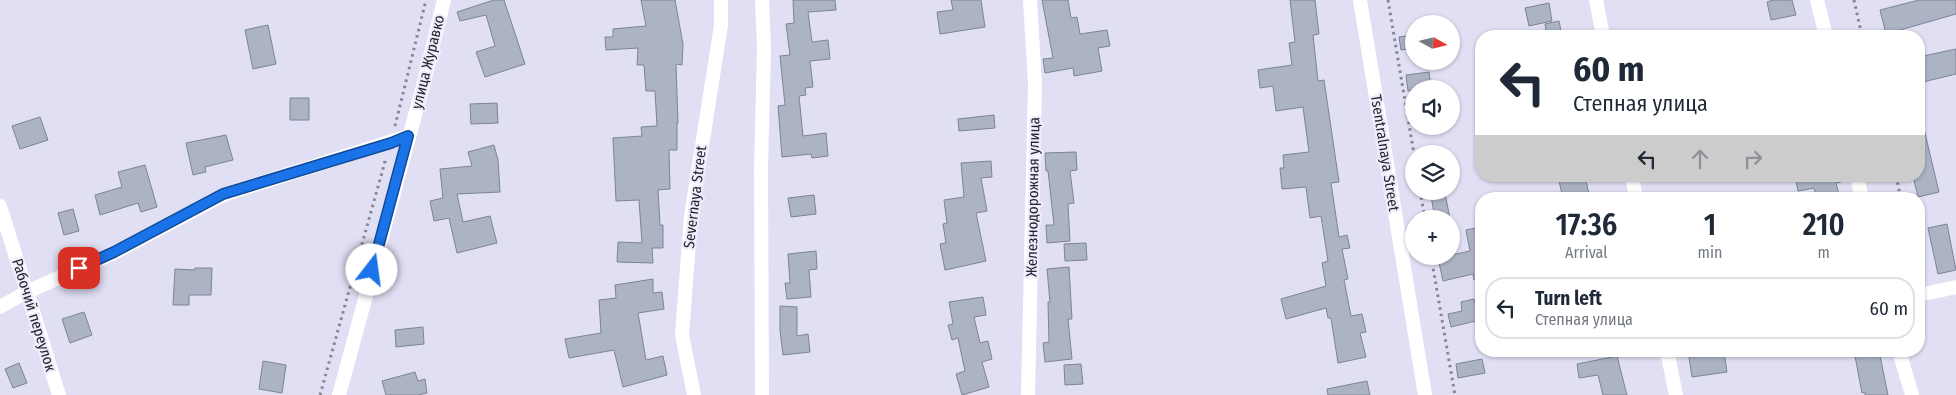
<!DOCTYPE html>
<html lang="en">
<head>
<meta charset="utf-8">
<style>
	body { margin:0; font-family:"Fira Sans Condensed",sans-serif; background:#f6f6f7; color:#1f2937; height:100vh; display:flex; flex-direction:column; font-size:19px; white-space:nowrap }
	* { box-sizing:border-box; margin:0 }
	p { font-size:16px; color:#747a83 }
	.icon { flex:none; width:28px; height:28px; fill:none; stroke:currentColor; stroke-width:2; stroke-linecap:round; stroke-linejoin:round }
	.map { position:relative; flex:1; overflow:hidden }
	.side { position:absolute; left:1475px; top:192px; width:450px; height:165px; display:flex; flex-direction:column; background:#fff; border-radius:20px; box-shadow:0 1px 4px #0004 }
	.side>* { flex:none }
	.top-card { position:absolute; left:1475px; top:30px; width:450px; height:152px; border-radius:20px; box-shadow:0 1px 4px #0004; background:#fff; color:#1f2937; overflow:hidden }
	.needle { width:32px; rotate:98deg }
	.tools { position:absolute; left:1405px; top:15px; display:grid; gap:10px }
	.tools a { display:grid; place-items:center; width:55px; height:55px; border-radius:50%; background:#fff; box-shadow:0 1px 4px #0004; font-size:25px }
	.pin { position:absolute; display:grid; place-items:center; width:42px; height:42px; color:#fff; margin:-21px; border-radius:10px; box-shadow:0 2px 8px #0006 }
	.me { position:absolute; width:55px; margin:-28px; rotate:15deg; stroke-linejoin:round; filter:drop-shadow(0 0 4px #0008) }
	.turn { display:flex; align-items:center; gap:18px; height:105px; padding:0 15px; font-size:22px }
	.turn .icon { width:65px; height:65px; stroke-width:2.5 }
	.turn b { display:block; font-size:35px; line-height:42px }
	.lanes { display:flex; align-items:center; height:48px; padding:0 15px; background:#0003; justify-content:center; gap:25px; direction:ltr }
	.lanes .off { opacity:.35 }
	.eta { display:flex; justify-content:space-evenly; align-items:center; height:85px; text-align:center }
	.eta b { font-size:30px; font-weight:600; line-height:35px }
	ul { padding:0; list-style:none }
	li { display:flex; align-items:center; gap:15px; height:62px; margin:0 10px 8px; padding:0 5px; border:2px solid #e0e1e3; border-radius:20px }
	li div { flex:1 }
	li b { display:block; font-size:19px }
	li em { font-style:normal }
	.map>svg:first-child { display:block }
	.building { fill:#abb3c5; stroke:#7c8495 }
	.lines { fill:none; stroke-linecap:round; stroke-linejoin:round }
	.path { stroke:#858593; stroke-width:3; stroke-dasharray:2.5 4; stroke-linecap:butt }
	.minor { stroke:#fff; stroke-width:14 }
	.route-casing { stroke:#114b97; stroke-width:12 }
	.route { stroke:#1a73e8; stroke-width:9 }
	.labels { text-anchor:middle; stroke-width:4.5; stroke-linejoin:round; paint-order:stroke }
	.street-label { font-size:15px; fill:#24242b; stroke:#ededfd }
</style>
</head>
<body>
<div class="map">
<svg width="1956" height="395" viewBox="0 0 1956 395">
	<rect width="100%" height="100%" fill="#e0dff4"/>
	<path class="building" d="M494 0H504L525 64 485 77 476 52 495 46 486 15 460 21 457 12Z
		M641 0H675L683 44 682 65 676 64 678 123H677V150H669L670 189 658 190 660 225H663V248H652L653 263 617 262 618 242 642 243 639 200 616 201 613 138 642 136 641 127 657 126 655 91H646L644 65H637L638 48 606 50 605 37H613V29L646 26Z
		M793 0H835L836 10 808 12 812 42 828 40 830 59 810 61 813 87 805 88 806 95 799 96 803 136 826 133 828 156 812 158 811 154 782 157 778 106 785 105 780 56 790 55 786 24 794 23Z
		M951 0H981L985 27 940 34 937 12 953 10Z
		M1042 0H1068L1071 18 1077 17 1080 34 1107 30 1110 46 1098 48 1102 71 1074 76 1073 68 1045 73 1043 59 1053 58Z
		M1290 0H1315L1319 34 1313 35 1318 81 1324 80 1339 182 1331 183 1339 237 1347 235 1350 248 1342 249 1348 279 1344 280 1351 316 1362 314 1366 332 1360 333 1366 357 1338 363 1331 318H1328L1326 308 1286 319 1281 299 1326 286 1322 263 1328 261 1321 216 1310 218 1306 187 1282 189 1280 168H1284L1283 155 1309 152 1303 107 1276 111 1273 86 1260 88 1258 70 1292 65 1289 43 1295 42Z
		M1773 0H1792L1796 15 1771 20 1767 2Z
		M1919 0H1956V14L1886 34 1880 10Z
		M1549 3 1552 21 1529 26 1525 8Z
		M1559 21 1562 36H1547L1545 24Z
		M268 25 276 64 253 69 245 30Z
		M1414 35V48L1401 50 1399 37Z
		M1956 49V74L1919 83V57Z
		M1429 72 1431 87 1408 91 1406 75Z
		M290 98H309V120H290Z
		M497 103 498 123 471 124 470 104Z
		M994 115 995 128 959 131 958 119Z
		M40 117 48 140 20 149 12 126Z
		M1919 129H1924L1939 192 1918 197 1913 176H1919Z
		M226 135 233 160 205 167 206 172 193 175 186 143Z
		M494 145 498 160 500 192 457 194 463 222 490 216 497 243 457 253 449 218 434 221 430 201 443 198 440 169 472 166 468 152Z
		M1076 152 1077 170 1070 171 1074 203 1068 204 1070 241 1047 243 1046 225H1054L1048 171H1046L1045 153Z
		M991 161 992 177 981 178 987 211 976 213 986 261 945 270 940 244 946 243 943 224 947 223 944 200 964 197 961 163Z
		M145 165 157 207 141 212 138 203 100 215 95 195 122 187 118 172Z
		M1558 176H1585L1590 199H1563Z
		M1795 176H1840L1841 182 1836 183 1840 199H1817L1814 188 1798 191Z
		M1445 193 1450 219H1435L1431 196Z
		M814 195 816 214 791 217 788 198Z
		M73 209 79 231 64 235 58 213Z
		M1947 224 1956 270 1938 274 1928 228Z
		M1481 227V279L1474 280 1473 274 1443 281 1438 258 1470 251 1466 230Z
		M1086 243 1087 260 1065 261 1064 244Z
		M816 251 817 269 809 270 811 297 787 299 785 283H790L788 254Z
		M1069 267 1072 319H1068L1072 359 1045 362 1043 343 1049 342 1048 302H1050L1047 269Z
		M195 268H212L211 295H189V305H173L175 269 194 270Z
		M653 279V293L662 292 664 309 638 313 646 360 663 356 667 375 623 387 614 350 569 358 565 339 601 333 599 300 616 298 615 285Z
		M983 297 986 315 974 317 980 343 988 341 992 359 982 362 989 387 962 395 956 374 965 371 958 338 952 340 948 325 953 324 949 302Z
		M1474 299 1480 320 1451 327 1448 314 1462 311 1461 302Z
		M780 306 797 307V336L808 334 810 352 783 355 780 330Z
		M84 312 92 335 70 343 62 319Z
		M423 327 424 344 396 347 395 330Z
		M1688 351H1724L1727 372 1692 377Z
		M1854 351H1879L1888 395H1865V392L1862 393Z
		M1617 356 1627 395H1603L1598 375 1579 378 1577 364Z
		M1482 359 1485 373 1458 378 1456 364Z
		M263 361 286 365 282 393 259 389Z
		M19 363 27 383 13 388 5 369Z
		M1081 364 1083 384 1065 385 1064 365Z
		M415 372 418 381 425 379 427 393 418 395H386L382 381Z
		M1367 381 1370 395H1328L1327 389Z"/>
	<g class="lines">
		<path class="path" d="M1388 0 1414 154
			M1854 0 1862 36
			M395 126 426 0
			M1896 176 1901 199
			M1420 191 1425 219
			M1431 256 1455 395
			M1919 271 1921 281
			M320 395 386 158"/>
		<path class="minor" d="M1360 0 1425 395
			M1596 0 1603 36
			M1817 0 1826 36
			M1632 176 1636 199
			M1857 176 1862 199
			M0 206 59 395
			M1919 295 1956 287
			M0 307 27 292 114 253 223 195 408 136
			M1667 351 1676 395
			M1899 351 1912 395
			M339 395 423 86 444 0
			M694 395 682 335 691 216 721 25V0
			M762 395 761 168 764 48 762 0
			M1028 395 1035 83 1030 0"/>
	</g>
	<g class="lines">
		<defs>
			<path id="route" d="M79 268 114 252 223 194 391 143 408 136 372 270"/>
		</defs>
		<use href="#route" class="route-casing"/>
		<use href="#route" class="route"/>
	</g>
	<g class="labels">
		<g class="street-label">
			<text transform="translate(428 62) rotate(-76)" y="5">улица Журавко</text>
			<text transform="translate(1385 153) rotate(81)" y="5">Tsentralnaya Street</text>
			<text transform="translate(695 197) rotate(-83)" y="5">Severnaya Street</text>
			<text transform="translate(1033 197) rotate(-89)" y="5">Железнодорожная улица</text>
			<text transform="translate(34 315) rotate(73)" y="5">Рабочий переулок</text>
		</g>
	</g>
</svg>
<div class="tools">
<a><svg class="needle" viewBox="-14 -14 28 28"><path d="M0-13l5 13h-10z" fill="#e53935"/><path d="M0 13l5-13h-10z" fill="#747a83"/></svg></a>
<a><svg class="icon" aria-label="sound" viewBox="0 0 24 24"><path d="M4 9h4l5-4v14l-5-4H4zM17 9q2 3 0 6"/></svg></a>
<a><svg class="icon" aria-label="layers" viewBox="0 0 24 24"><path d="M12 4l9 5-9 5-9-5zM3 14l9 5 9-5"/></svg></a>
<a>+</a>
</div>
<div class="pin" style="left:79px;top:268px;background:#d93025"><svg class="icon" aria-label="arrive" viewBox="0 0 24 24"><path d="M6 21V4h12l-3 4 3 4H6"/></svg></div>
<svg class="me" style="left:372px;top:270px" viewBox="-20 -20 40 40"><circle r="19" fill="#fff"/><path d="M0-13L10 11 0 6-10 11z" fill="#1a73e8"/></svg>
<div class="top-card">
<div class="turn"><svg class="icon" aria-label="left" viewBox="0 0 24 24"><path d="M17 20v-9H6M10 6l-5 5 5 5"/></svg><div><b>60 m</b>Степная улица</div></div>
<div class="lanes"><svg class="icon" aria-label="left" viewBox="0 0 24 24"><path d="M17 20v-9H6M10 6l-5 5 5 5"/></svg><svg class="icon off" aria-label="ahead" viewBox="0 0 24 24"><path d="M12 20V5M6 11l6-6 6 6"/></svg><svg class="icon off" aria-label="right" viewBox="0 0 24 24"><path d="M7 20v-9h11M14 6l5 5-5 5"/></svg></div>
</div>
<section class="side">
<div class="eta">
<div><b>17:36</b><p>Arrival</p></div>
<div><b>1</b><p>min</p></div>
<div><b>210</b><p>m</p></div>
</div>
<ul>
<li><svg class="icon" aria-label="left" viewBox="0 0 24 24"><path d="M17 20v-9H6M10 6l-5 5 5 5"/></svg><div><b>Turn left</b><p>Степная улица</p></div><em>60 m</em></li>
</ul>
</section>
</div>
</body>
</html>
